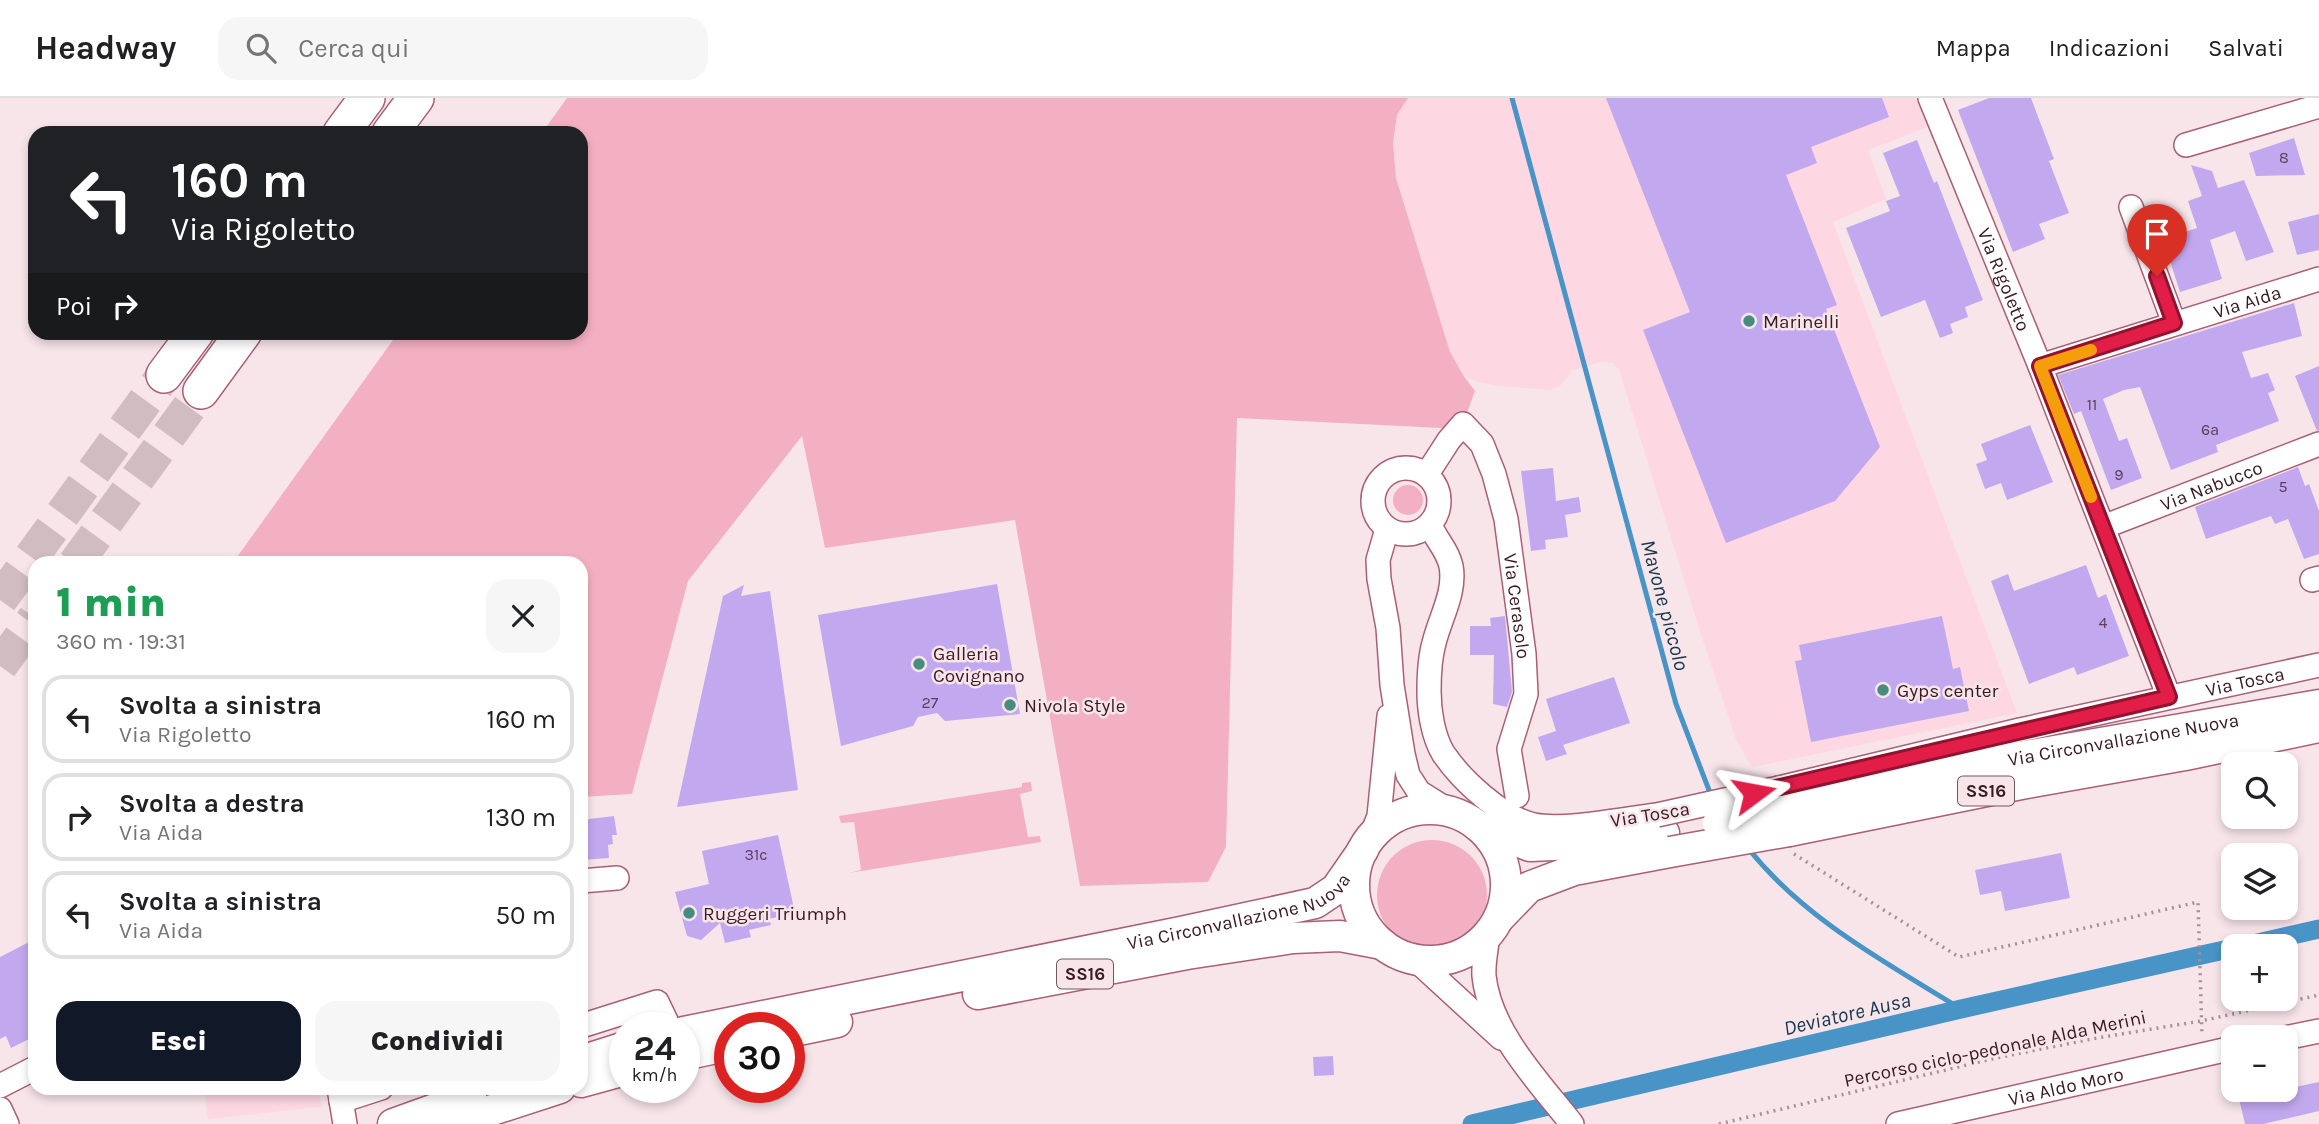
<!DOCTYPE html>
<html lang="it">
<head>
<meta charset="utf-8">
<style>
	body { margin:0; font-family:Karla,sans-serif; background:#f6f6f6; color:#202124; height:100vh; display:flex; flex-direction:column; font-size:26px; white-space:nowrap }
	* { box-sizing:border-box; margin:0 }
	p { font-size:23px; color:#757577 }
	.icon { flex:none; width:38px; height:38px; fill:none; stroke:currentColor; stroke-width:2; stroke-linecap:round; stroke-linejoin:round }
	.map { position:relative; flex:1; overflow:hidden }
	.sheet { position:absolute; left:28px; top:458px; width:560px; height:539px; display:flex; flex-direction:column; background:#fff; border-radius:21px; box-shadow:0 4px 10px #0003 }
	.sheet>* { flex:none }
	.guide { position:absolute; left:28px; top:28px; width:560px; height:214px; border-radius:21px; box-shadow:0 4px 10px #0003; background:#202124; color:#fff; overflow:hidden }
	.fabs { position:absolute; left:2221px; top:654px; display:grid; gap:14px }
	.fabs a { display:grid; place-items:center; width:77px; height:77px; border-radius:14px; background:#fff; box-shadow:0 4px 10px #0003; font-size:35px }
	.speed { position:absolute; left:609px; top:914px; display:flex; gap:14px; font-size:35px; font-weight:700; text-align:center }
	.speed>* { display:grid; place-content:center; width:91px; height:91px; border-radius:50%; background:#fff; box-shadow:0 4px 10px #0003; line-height:1 }
	.speed small { font-size:18px; font-weight:400 }
	.speed .limit { border:10px solid #d22; background:#fff; color:#111 }
	.pin { position:absolute; display:grid; place-items:center; width:60px; height:60px; color:#fff; margin:-72px -30px; border-radius:50% 50% 50% 0; rotate:-45deg; box-shadow:0 0 7px #0007 }
	.pin .icon { rotate:45deg }
	.me { position:absolute; width:77px; margin:-38px; rotate:77deg; stroke-linejoin:round; filter:drop-shadow(0 0 5px #0008) }
	.turn { display:flex; align-items:center; gap:24px; height:147px; padding:0 28px; font-size:32px }
	.turn .icon { width:91px; height:91px; stroke-width:2.5 }
	.turn b { display:block; font-size:49px; line-height:60px }
	.then { display:flex; align-items:center; height:66px; padding:0 28px; background:#0003; gap:14px; font-size:26px }
	.round { display:grid; place-items:center; flex:none; width:74px; height:74px; border-radius:21px; background:#f6f6f6 }
	.overview { display:flex; align-items:center; justify-content:space-between; height:119px; padding:0 28px }
	h1 { font-size:42px; font-weight:800; line-height:52px; color:#1e9e55 }
	.action { display:flex; gap:14px; margin-top:auto; padding:14px 28px }
	.action a { flex:1; height:80px; border-radius:21px; background:#111827; color:#fff; font-size:28px; font-weight:800; line-height:80px; text-align:center }
	.action a+a { background:#f6f6f6; color:#202124 }
	ul { padding:0; list-style:none }
	li { display:flex; align-items:center; gap:21px; height:88px; margin:0 14px 10px; padding:0 14px; border:4px solid #e0e0e0; border-radius:21px }
	li div { flex:1 }
	li b { display:block; font-size:26px }
	li em { font-style:normal }
	header { display:flex; align-items:center; gap:42px; box-sizing:border-box; height:98px; padding:0 35px; background:#fff; border-bottom:2px solid #e0e0e0 }
	header strong { font-size:33px }
	nav { display:flex; gap:38px; margin-inline-start:auto; font-size:24px }
	.search { width:490px; height:63px; background:#f6f6f6; display:flex; align-items:center; gap:18px; box-sizing:border-box; padding:0 24px; border-radius:21px; color:#757577; font-size:26px }
	.map>svg:first-child { display:block }
	.built { fill:#fdd7e1 }
	.green { fill:#f4b0c3 }
	.lines { fill:none; stroke-linecap:round; stroke-linejoin:round }
	.stream { stroke:#4894c7; stroke-width:5 }
	.canal { stroke:#4894c7; stroke-width:19 }
	.building { fill:#c2a9ef }
	.highway-tunnel { stroke:#d1bcc2; stroke-width:35; stroke-dasharray:35 18; stroke-linecap:butt }
	.minor-casing { stroke:#aa5f77; stroke-width:26 }
	.major-casing { stroke:#aa5f77; stroke-width:33 }
	.highway-casing { stroke:#aa5f77; stroke-width:38 }
	.path { stroke:#a78f96; stroke-width:3.5; stroke-dasharray:2 5; stroke-linecap:butt }
	.minor { stroke:#fff; stroke-width:23 }
	.major { stroke:#fff; stroke-width:30 }
	.highway { stroke:#fff; stroke-width:35 }
	.minor-bridge-casing { stroke:#aa5f77; stroke-width:26; stroke-linecap:butt }
	.major-bridge-casing { stroke:#aa5f77; stroke-width:33; stroke-linecap:butt }
	.minor-bridge { stroke:#fff; stroke-width:23 }
	.major-bridge { stroke:#fff; stroke-width:30 }
	.route-casing { stroke:#92132f; stroke-width:18 }
	.route { stroke:#e11d48; stroke-width:12 }
	.slow { stroke:#f59e0b; stroke-width:12 }
	.poi-dot { fill:#488c80; stroke:#f7e5ea; stroke-width:2.5 }
	.labels { text-anchor:middle; stroke-width:5; stroke-linejoin:round; paint-order:stroke }
	.number-label { font-size:16px; fill:#5b3e57 }
	.shield { fill:#f7e5ea; stroke:#72575f; stroke-width:2 }
	.shield-label { font-size:18px; font-weight:bold; fill:#391a24 }
	.street-label { font-size:19px; fill:#391a24; stroke:#f7e5ea }
	.poi-label { font-size:19px; fill:#391a24; stroke:#f7e5ea; text-anchor:start }
	.water-label { font-size:21px; font-style:italic; fill:#16374d; stroke:#f7e5ea }
</style>
</head>
<body>
<header>
<strong>Headway</strong>
<div class="search"><svg class="icon" aria-label="search" viewBox="0 0 24 24"><circle cx="10" cy="10" r="6"/><path d="M15 15l6 6"/></svg>Cerca qui</div>
<nav><a>Mappa</a><a>Indicazioni</a><a>Salvati</a></nav>
</header>
<div class="map">
<svg width="2319" height="1026" viewBox="0 0 2319 1026">
	<rect width="100%" height="100%" fill="#f7e5ea"/>
	<path class="built" d="M1408 0H1916L1928 29 1868 52 1886 101 1833 124 2017 615 1752 669 1737 644 1698 527 1619 271 1612 265 1600 264 1573 272 1560 288 1550 292 1499 288 1477 284 1463 277 1450 254 1396 80 1393 45 1397 17Z
		M204 991H319L321 1009 208 1021Z"/>
	<path class="green" d="M567 0H1408L1397 17 1393 45 1396 80 1450 254 1463 277 1475 293 1461 331 1237 320 1226 749 1208 784 1080 788 1015 422 825 450 802 338 688 483 632 696 581 699V466H232L398 235 581 234V35H542Z
		M1393 402a15 15 0 1 1 30 0a15 15 0 1 1-30 0Z
		M1031 684 1032 693 1020 696 1028 739 1040 738 1041 744 849 775 861 772 854 724 841 725 839 718 1022 689V685Z
		M1377 797a55 55 0 1 1 110 0a55 55 0 1 1-110 0Z"/>
	<g class="lines">
		<path class="stream" d="M1512 0 1676 606 1712 700
			M1748 750C1804 821 1885 864 1961 911"/>
		<path class="canal" d="M2240 849 2319 831
			M1472 1026 1961 911 2233 850"/>
	</g>
	<path class="building" d="M1606 0H1882L1889 19 1811 49 1817 65 1786 77 1837 207 1826 211 1880 349 1835 403 1726 445 1643 232 1690 214Z
		M1989 0H2031L2054 61 2049 63 2069 115 2039 126 2045 141 2013 154 1958 12Z
		M2294 40 2305 77 2256 78 2249 55Z
		M1917 42 1934 85 1937 83 1983 202 1965 209 1968 219 1950 226 1953 235 1940 240 1925 202 1881 219 1846 130 1890 113 1886 103 1900 98 1883 55Z
		M2191 67 2212 73 2218 90 2244 82 2274 154 2246 163 2235 133 2210 142 2222 181 2180 194 2163 141 2197 130 2188 103 2202 98Z
		M2319 116V152L2297 157 2288 124Z
		M2294 205 2302 238 2242 254 2251 280 2268 275 2275 292 2268 295 2279 323 2216 347 2218 354 2171 372 2140 289 2124 292 2103 301 2119 343 2127 340 2142 380 2111 392 2081 313 2074 316 2058 277Z
		M2319 268V332L2317 333 2295 278Z
		M2030 327 2053 384 2007 402 2001 385 1985 391 1976 366 1987 362 1981 346Z
		M2298 369 2305 388 2309 386 2319 413V456L2304 461 2288 421 2275 426 2271 418 2206 441 2195 409Z
		M1553 370 1556 403 1579 399 1581 414 1565 417 1568 439 1545 442 1546 451 1531 453 1521 373Z
		M2086 467 2098 500 2106 496 2129 558 2077 577 2074 569 2029 586 1991 483 2008 476 2014 493Z
		M997 486 1020 616 945 623 937 615 918 619 913 628 841 648 818 517Z
		M744 487 741 498 770 493 798 692 677 709 723 498Z
		M1505 518 1512 594 1507 609 1493 606 1494 557H1470V528H1491L1490 520Z
		M1942 518 1953 571 1960 569 1969 613 1811 644 1795 563 1802 562 1799 547Z
		M1614 579 1630 625 1563 647 1567 656 1546 663 1538 639 1556 633 1546 601Z
		M614 718 617 737H612L613 746 608 747 609 760 581 762V722Z
		M778 737 795 815 769 821 771 827 749 832 751 839 725 845 720 825 701 842 687 838 675 794 709 786 702 753Z
		M2061 755 2070 800 2005 813 2001 793 1980 797 1975 772Z
		M35 841V938L11 950 6 938 0 941V859Z
		M1333 958 1334 977 1314 978 1313 959Z
		M2319 984V1013L2263 1026H2245L2239 1001Z"/>
	<g class="lines">
		<path class="highway-tunnel" d="M75 466 201 293
			M0 502 164 277
			M0 568 35 520"/>
		<defs>
			<g id="minor">
				<path id="s1" d="M1930 0 2040 268 2169 599"/>
				<path d="M2186 47 2319 8"/>
				<path d="M2131 109 2174 225"/>
				<path id="s2" d="M2040 268 2319 181"/>
				<circle cx="1406" cy="403" r="33"/>
				<path id="s3" d="M1427 376 1449 342 1463 326 1482 346 1494 376 1506 421 1524 556 1526 596 1509 651 1517 698"/>
				<path d="M1430 426C1436 443 1447 450 1451 468 1456 494 1440 520 1434 545 1430 559 1429 578 1429 593 1429 613 1433 638 1443 655 1461 682 1502 720 1534 727 1565 733 1624 721 1657 717"/>
				<path id="s4" d="M2103 429 2319 346"/>
				<path d="M1387 431 1378 462 1379 481 1388 530 1392 587 1403 656 1408 677 1419 694 1451 714"/>
				<path d="M2312 482 2319 480"/>
				<path id="s5" d="M1779 690 2020 632 2319 567"/>
				<path d="M1371 739 1379 718 1389 618"/>
				<path d="M581 783 617 780"/>
				<path d="M1488 835C1487 849 1483 864 1484 878 1490 934 1539 984 1572 1026"/>
				<path d="M1416 862 1501 940"/>
				<path d="M581 928 657 904 669 929"/>
				<path d="M2285 940 2319 933"/>
				<path d="M0 988 35 970"/>
				<path d="M339 990 345 1026"/>
				<path d="M341 1003 381 990"/>
				<path d="M0 1011 7 1026"/>
				<path id="s6" d="M1898 1026 2233 950"/>
			</g>
			<g id="major">
				<circle cx="1430" cy="787" r="76"/>
				<path id="s7" d="M1783 713 1919 679 2020 659 2319 607"/>
				<path d="M1478 728 1530 748 1577 746 1664 735"/>
				<path d="M1789 733 2021 686 2185 657 2319 629"/>
				<path d="M1499 820 1529 789 1574 772 1670 754"/>
				<path d="M978 896 1187 856 1293 840 1340 838 1382 846"/>
				<path id="s8" d="M684 934 1181 834 1315 805 1336 791 1363 752"/>
				<path d="M789 934 837 924"/>
				<path d="M684 957 730 947"/>
				<path d="M581 963 625 949"/>
				<path d="M581 984 625 972"/>
				<path d="M393 1026 471 998"/>
				<path d="M449 1026 560 990"/>
			</g>
			<path id="highway" d="M341 35 367 0
				M390 35 416 0
				M164 277 196 234
				M201 293 244 234"/>
		</defs>
		<use href="#minor" class="minor-casing"/>
		<use href="#major" class="major-casing"/>
		<use href="#highway" class="highway-casing"/>
		<path class="path" d="M1794 756 1959 859 2198 804 2202 937
			M1719 1026 1996 960 2097 940 2201 923 2319 897"/>
		<use href="#minor" class="minor"/>
		<use href="#major" class="major"/>
		<use href="#highway" class="highway"/>
		<defs>
			<path id="minor-bridge" d="M1657 717 1779 690"/>
			<path id="major-bridge" d="M1718 725 1783 713
				M1670 754 1789 733"/>
		</defs>
		<use href="#minor-bridge" class="minor-bridge-casing"/>
		<use href="#major-bridge" class="major-bridge-casing"/>
		<use href="#minor-bridge" class="minor-bridge"/>
		<use href="#major-bridge" class="major-bridge"/>
	</g>
	<g class="lines">
		<defs>
			<path id="route" d="M1754 695 2169 599 2040 268 2174 225 2157 178"/>
		</defs>
		<use href="#route" class="route-casing"/>
		<use href="#route" class="route"/>
		<path class="slow" d="M2091 252 2040 268 2091 399"/>
	</g>
	<g class="poi-dot">
		<circle cx="1749" cy="223" r="7"/>
		<circle cx="919" cy="566" r="7"/>
		<circle cx="1883" cy="592" r="7"/>
		<circle cx="1010" cy="607" r="7"/>
		<circle cx="689" cy="815" r="7"/>
	</g>
	<g class="labels">
		<g class="number-label">
			<text x="2284" y="65">8</text>
			<text x="2092" y="312">11</text>
			<text x="2210" y="337">6a</text>
			<text x="2119" y="382">9</text>
			<text x="2283" y="394">5</text>
			<text x="2103" y="530">4</text>
			<text x="930" y="610">27</text>
			<text x="756" y="762">31c</text>
		</g>
		<g class="shield">
			<rect x="1958" y="678.5" width="56" height="29" rx="5"/>
			<rect x="1057" y="861.5" width="56" height="29" rx="5"/>
		</g>
		<g class="shield-label">
			<text x="1986" y="699">SS16</text>
			<text x="1085" y="882">SS16</text>
		</g>
		<g class="street-label">
			<text dy="7" stroke="none"><textPath href="#s1" startOffset="196">Via Rigoletto</textPath></text>
			<text dy="7" stroke="none"><textPath href="#s2" startOffset="217">Via Aida</textPath></text>
			<text dy="7" stroke="none"><textPath href="#s4" startOffset="116">Via Nabucco</textPath></text>
			<text dy="7" stroke="none"><textPath href="#s3" startOffset="256">Via Cerasolo</textPath></text>
			<text dy="7" stroke="none"><textPath href="#s5" startOffset="478">Via Tosca</textPath></text>
			<text dy="7" stroke="none"><textPath href="#s7" startOffset="348">Via Circonvallazione Nuova</textPath></text>
			<text transform="translate(1650 716) rotate(-9)" y="7">Via Tosca</text>
			<text dy="7" stroke="none"><textPath href="#s8" startOffset="569">Via Circonvallazione Nuova</textPath></text>
			<text transform="translate(1995 950) rotate(-12)" y="7">Percorso ciclo-pedonale Alda Merini</text>
			<text dy="7" stroke="none"><textPath href="#s6" startOffset="172">Via Aldo Moro</textPath></text>
		</g>
		<g class="poi-label">
			<text x="1763" y="230">Marinelli</text>
			<text x="933" y="562">Galleria<tspan x="933" dy="22">Covignano</tspan></text>
			<text x="1897" y="599">Gyps center</text>
			<text x="1024" y="614">Nivola Style</text>
			<text x="703" y="822">Ruggeri Triumph</text>
		</g>
		<g class="water-label">
			<text transform="translate(1665 507) rotate(75)" y="7">Mavone piccolo</text>
			<text transform="translate(1847 916) rotate(-13)" y="7">Deviatore Ausa</text>
		</g>
	</g>
</svg>
<div class="fabs">
<a><svg class="icon" aria-label="search" viewBox="0 0 24 24"><circle cx="10" cy="10" r="6"/><path d="M15 15l6 6"/></svg></a>
<a><svg class="icon" aria-label="layers" viewBox="0 0 24 24"><path d="M12 4l9 5-9 5-9-5zM3 14l9 5 9-5"/></svg></a>
<a>+</a>
<a>−</a>
</div>
<div class="speed"><div>24<small>km/h</small></div><div class="limit">30</div></div>
<div class="pin" style="left:2157px;top:178px;background:#d93025"><svg class="icon" aria-label="arrive" viewBox="0 0 24 24"><path d="M6 21V4h12l-3 4 3 4H6"/></svg></div>
<svg class="me" style="left:1754px;top:695px" viewBox="-20 -20 40 40"><path d="M0-17L14 15 0 8-14 15z" fill="#e11d48" stroke="#fff" stroke-width="4"/></svg>
<div class="guide">
<div class="turn"><svg class="icon" aria-label="left" viewBox="0 0 24 24"><path d="M17 20v-9H6M10 6l-5 5 5 5"/></svg><div><b>160 m</b>Via Rigoletto</div></div>
<div class="then">Poi<svg class="icon" aria-label="right" viewBox="0 0 24 24"><path d="M7 20v-9h11M14 6l5 5-5 5"/></svg></div>
</div>
<section class="sheet">
<div class="overview"><div><h1>1 min</h1><p>360 m · 19:31</p></div><a class="round"><svg class="icon" aria-label="close" viewBox="0 0 24 24"><path d="M6 6l12 12M18 6L6 18"/></svg></a></div>
<ul>
<li><svg class="icon" aria-label="left" viewBox="0 0 24 24"><path d="M17 20v-9H6M10 6l-5 5 5 5"/></svg><div><b>Svolta a sinistra</b><p>Via Rigoletto</p></div><em>160 m</em></li>
<li><svg class="icon" aria-label="right" viewBox="0 0 24 24"><path d="M7 20v-9h11M14 6l5 5-5 5"/></svg><div><b>Svolta a destra</b><p>Via Aida</p></div><em>130 m</em></li>
<li><svg class="icon" aria-label="left" viewBox="0 0 24 24"><path d="M17 20v-9H6M10 6l-5 5 5 5"/></svg><div><b>Svolta a sinistra</b><p>Via Aida</p></div><em>50 m</em></li>
</ul>
<div class="action"><a>Esci</a><a>Condividi</a></div>
</section>
</div>
</body>
</html>
